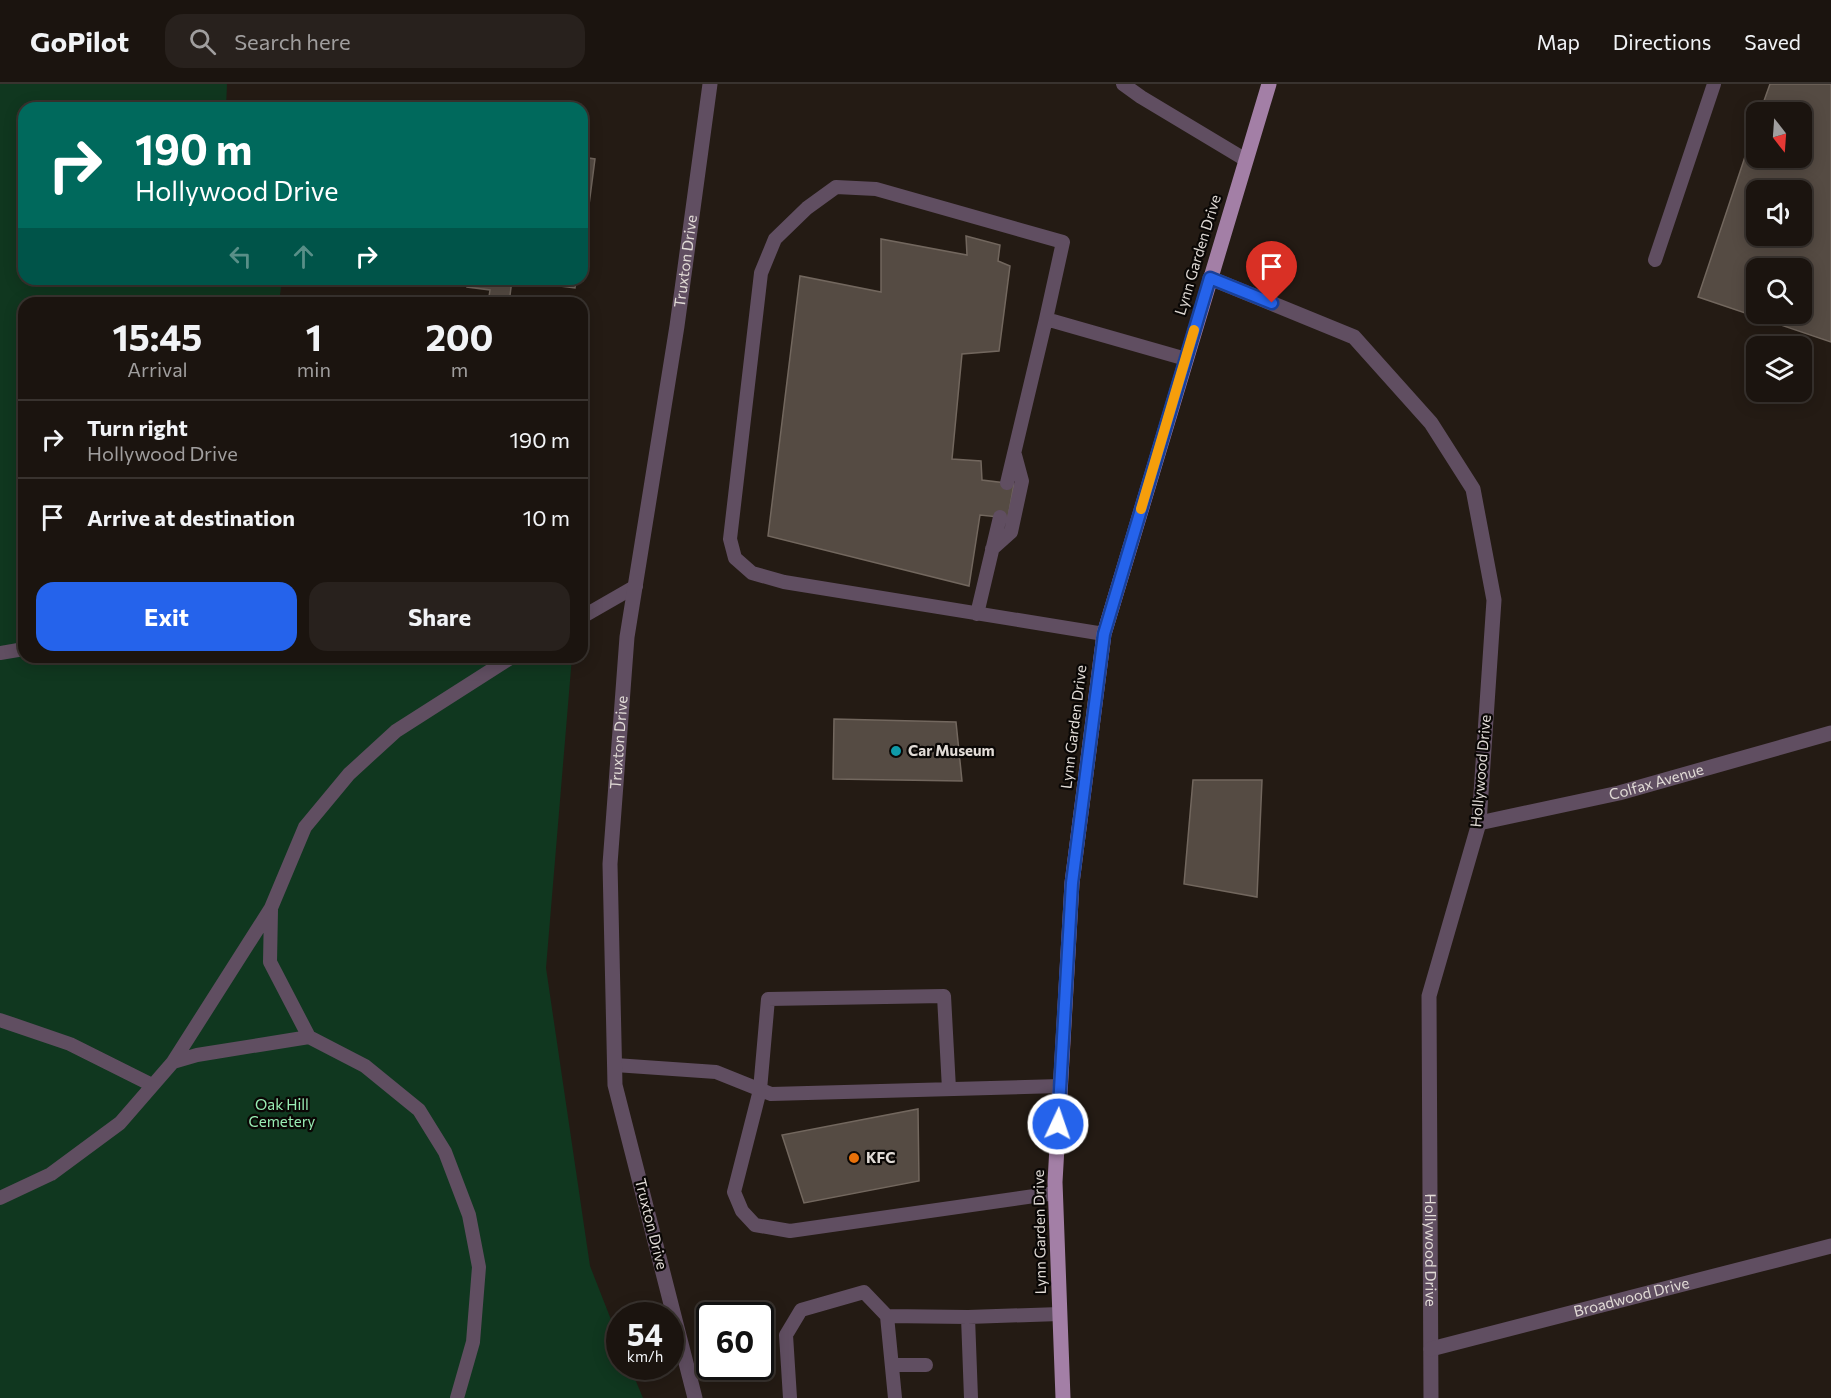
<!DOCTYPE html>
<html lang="en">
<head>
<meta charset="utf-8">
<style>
	body { margin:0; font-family:Commissioner,sans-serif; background:#28211d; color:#f1f3f6; height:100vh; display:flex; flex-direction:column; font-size:22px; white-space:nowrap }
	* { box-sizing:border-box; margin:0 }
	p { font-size:20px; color:#a09e9e }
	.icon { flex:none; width:33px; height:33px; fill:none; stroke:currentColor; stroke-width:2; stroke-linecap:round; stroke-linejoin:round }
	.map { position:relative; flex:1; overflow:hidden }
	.drawer { position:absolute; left:18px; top:213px; width:570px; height:366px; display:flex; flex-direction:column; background:#1b140f; border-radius:18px; box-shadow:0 3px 15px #0003,0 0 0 2px #39332f }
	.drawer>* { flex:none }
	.guide { position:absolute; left:18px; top:18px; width:570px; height:183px; border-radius:18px; box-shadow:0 3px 15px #0003,0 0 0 2px #39332f; background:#00695c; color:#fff; overflow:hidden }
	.needle { width:39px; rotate:163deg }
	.fabs { position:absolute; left:1746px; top:18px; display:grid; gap:12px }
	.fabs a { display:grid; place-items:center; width:66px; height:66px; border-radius:12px; background:#1b140f; box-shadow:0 3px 15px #0003,0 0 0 2px #39332f; font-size:30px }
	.speed { position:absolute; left:606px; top:1218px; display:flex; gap:12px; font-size:30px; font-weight:700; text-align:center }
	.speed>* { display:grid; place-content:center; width:78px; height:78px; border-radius:50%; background:#1b140f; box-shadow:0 3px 15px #0003,0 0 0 2px #39332f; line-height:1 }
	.speed small { font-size:15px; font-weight:400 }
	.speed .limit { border:3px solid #111; border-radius:9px; background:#fff; color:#111 }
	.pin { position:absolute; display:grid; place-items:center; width:51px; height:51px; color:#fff; margin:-62px -26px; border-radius:50% 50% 50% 0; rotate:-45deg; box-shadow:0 0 6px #0007 }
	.pin .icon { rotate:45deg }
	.me { position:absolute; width:66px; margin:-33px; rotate:3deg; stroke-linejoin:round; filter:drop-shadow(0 0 4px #0008) }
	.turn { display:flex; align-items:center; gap:21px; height:126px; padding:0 18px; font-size:27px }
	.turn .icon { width:78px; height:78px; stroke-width:2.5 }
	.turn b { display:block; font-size:42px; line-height:51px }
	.lanes { display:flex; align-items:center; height:57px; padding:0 18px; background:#0003; justify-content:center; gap:30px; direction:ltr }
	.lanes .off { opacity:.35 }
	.eta { display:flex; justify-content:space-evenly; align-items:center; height:102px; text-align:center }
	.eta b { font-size:36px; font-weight:700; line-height:42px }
	.primary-button { display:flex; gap:12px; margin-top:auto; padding:12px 18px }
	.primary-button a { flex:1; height:69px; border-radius:18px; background:#2563eb; color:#fff; font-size:24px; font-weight:700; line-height:69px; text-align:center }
	.primary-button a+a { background:#28211d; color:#f1f3f6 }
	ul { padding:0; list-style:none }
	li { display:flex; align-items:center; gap:18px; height:78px; padding:0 18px; border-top:2px solid #39332f }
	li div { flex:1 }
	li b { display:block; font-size:22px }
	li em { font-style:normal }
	header { display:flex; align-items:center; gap:36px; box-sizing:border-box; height:84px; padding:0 30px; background:#1b140f; border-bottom:2px solid #39332f }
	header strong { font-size:28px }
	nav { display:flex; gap:33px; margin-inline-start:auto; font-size:21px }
	.search { width:420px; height:54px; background:#28211d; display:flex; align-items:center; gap:15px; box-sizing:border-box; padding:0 21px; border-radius:18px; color:#a09e9e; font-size:22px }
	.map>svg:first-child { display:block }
	.green { fill:#10371f }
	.building { fill:#554b43; stroke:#72675e; stroke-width:1.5; fill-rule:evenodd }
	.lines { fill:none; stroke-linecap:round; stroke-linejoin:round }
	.service { stroke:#604e61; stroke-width:14 }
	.minor { stroke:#604e61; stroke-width:15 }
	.primary { stroke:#a37fa6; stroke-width:15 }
	.route-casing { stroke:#184099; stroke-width:15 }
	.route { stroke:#2563eb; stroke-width:10 }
	.slow { stroke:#f59e0b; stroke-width:10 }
	.culture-dot { fill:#0f9aa8; stroke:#0a0705; stroke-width:2 }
	.food-dot { fill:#e8710a; stroke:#0a0705; stroke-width:2 }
	.labels { text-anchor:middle; stroke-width:4.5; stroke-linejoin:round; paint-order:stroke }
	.street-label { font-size:15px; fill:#e1dbd6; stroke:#0a0705 }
	.poi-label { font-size:15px; font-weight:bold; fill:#e1dbd6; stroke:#0a0705; text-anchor:start }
	.park-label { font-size:15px; fill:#99edb4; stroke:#0a0705 }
</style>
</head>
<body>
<header>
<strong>GoPilot</strong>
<div class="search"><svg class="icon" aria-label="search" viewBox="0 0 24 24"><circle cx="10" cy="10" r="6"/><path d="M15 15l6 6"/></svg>Search here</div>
<nav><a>Map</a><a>Directions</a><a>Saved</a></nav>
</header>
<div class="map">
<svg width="1831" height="1314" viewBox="0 0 1831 1314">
	<rect width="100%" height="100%" fill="#241b14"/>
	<path class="green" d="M0 0H227L226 24H24V195H282L279 219H24V573H572L546 884 590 1182 619 1256 620 1282 630 1283 643 1314H0Z"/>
	<path class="building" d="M1770 0H1831V258L1698 213 1756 40V74H1802V28H1760ZM1756 106H1802V152H1756ZM1756 184H1802V230H1756Z
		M582 73 595 75 589 121 582 120Z
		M966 152 1000 161 998 177 1010 182 999 267 962 270 952 375 981 377 982 396 1014 400 1008 434 980 431 969 502 768 452 800 192 881 208V155L967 171Z
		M468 195H576L575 204 512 196 509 219H488L490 206 467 203Z
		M834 635 956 638 962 697 833 695Z
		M1193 696H1262L1257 813 1184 800Z
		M918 1025 919 1097 804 1119 782 1051Z"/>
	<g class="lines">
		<path class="service" d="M1123 0 1141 13 1246 76
			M1655 176 1714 0
			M1007 399 1046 235
			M992 465 1011 448 1022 397 1015 371
			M977 530 1000 433
			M582 533 636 502
			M1104 550 784 498 752 489 735 474 730 455 761 189 775 155 807 124 836 103 876 105 1063 158 1046 235 1186 275
			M0 569 24 565
			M271 826 270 878 309 953 365 982 419 1026 445 1068 469 1131 479 1183 473 1258 457 1314
			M0 936 70 960 152 1001
			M173 978 197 971 309 953
			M615 981 716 988 771 1010 1060 1002
			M949 1005 944 912 768 915 760 1006 734 1108 742 1127 755 1141 790 1147 1055 1109
			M0 1114 51 1090 120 1039 173 978 271 824 305 743 349 690 396 647 512 573
			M968 1233 1060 1230
			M893 1281H926
			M790 1314 786 1251 801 1226 864 1208 887 1232
			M895 1314 887 1232 968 1233 971 1314"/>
		<g class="minor">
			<path id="s1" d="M1210 194 1354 253 1431 339 1473 405 1494 516 1479 739 1429 912 1431 1314"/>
			<path id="s2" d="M1479 739 1619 709 1831 649"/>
			<path id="s3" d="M1431 1265 1831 1162"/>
			<path id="s4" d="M695 1314 615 1001 610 780 627 553 677 242 710 0"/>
		</g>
		<path class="primary" d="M1063 1314 1055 1098 1072 799 1104 550 1269 0"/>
	</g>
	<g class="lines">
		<defs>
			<path id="route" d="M1058 1040 1072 799 1104 550 1210 194 1272 219"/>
		</defs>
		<use href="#route" class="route-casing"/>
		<use href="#route" class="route"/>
		<path class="slow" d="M1141 425 1194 246"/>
	</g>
	<circle class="culture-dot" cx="896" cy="667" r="6"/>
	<circle class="food-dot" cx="854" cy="1074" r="6"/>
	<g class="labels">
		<g class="street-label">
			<text transform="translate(1198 171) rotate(-73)" y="5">Lynn Garden Drive</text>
			<text dy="5" stroke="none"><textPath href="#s4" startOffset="1152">Truxton Drive</textPath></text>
			<text transform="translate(1074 643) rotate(-83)" y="5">Lynn Garden Drive</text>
			<text dy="5" stroke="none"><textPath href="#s4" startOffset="666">Truxton Drive</textPath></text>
			<text transform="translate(1481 687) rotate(-85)" y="5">Hollywood Drive</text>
			<text dy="5" stroke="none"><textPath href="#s2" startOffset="182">Colfax Avenue</textPath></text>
			<text transform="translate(651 1140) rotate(76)" y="5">Truxton Drive</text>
			<text transform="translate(1040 1148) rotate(-91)" y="5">Lynn Garden Drive</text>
			<text dy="5" stroke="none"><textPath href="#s1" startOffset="1120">Hollywood Drive</textPath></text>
			<text dy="5" stroke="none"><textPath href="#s3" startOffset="207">Broadwood Drive</textPath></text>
		</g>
		<g class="poi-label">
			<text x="908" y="672">Car Museum</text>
			<text x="866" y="1079">KFC</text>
		</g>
		<g class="park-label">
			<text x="282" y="1026">Oak Hill<tspan x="282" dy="17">Cemetery</tspan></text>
		</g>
	</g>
</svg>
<div class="fabs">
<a><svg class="needle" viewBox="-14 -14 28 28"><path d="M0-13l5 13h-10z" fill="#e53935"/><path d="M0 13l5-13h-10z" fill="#a09e9e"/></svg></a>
<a><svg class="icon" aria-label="sound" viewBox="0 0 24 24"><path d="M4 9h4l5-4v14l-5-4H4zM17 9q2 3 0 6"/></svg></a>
<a><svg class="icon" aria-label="search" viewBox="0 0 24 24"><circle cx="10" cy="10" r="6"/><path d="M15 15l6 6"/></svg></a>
<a><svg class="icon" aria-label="layers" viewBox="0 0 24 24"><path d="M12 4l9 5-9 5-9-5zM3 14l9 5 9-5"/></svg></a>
</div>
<div class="speed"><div>54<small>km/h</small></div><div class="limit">60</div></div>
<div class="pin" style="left:1272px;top:219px;background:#d93025"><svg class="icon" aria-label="arrive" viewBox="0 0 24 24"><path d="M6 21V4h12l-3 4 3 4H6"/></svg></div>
<svg class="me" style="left:1058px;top:1040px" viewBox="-20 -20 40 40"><circle r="17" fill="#2563eb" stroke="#fff" stroke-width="3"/><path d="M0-11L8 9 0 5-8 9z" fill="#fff"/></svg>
<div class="guide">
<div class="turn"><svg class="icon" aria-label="right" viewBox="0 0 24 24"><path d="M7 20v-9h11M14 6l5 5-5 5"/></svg><div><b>190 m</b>Hollywood Drive</div></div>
<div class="lanes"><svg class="icon off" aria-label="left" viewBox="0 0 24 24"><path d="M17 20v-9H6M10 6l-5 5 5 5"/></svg><svg class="icon off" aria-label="ahead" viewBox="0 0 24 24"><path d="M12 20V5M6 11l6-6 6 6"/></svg><svg class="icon" aria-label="right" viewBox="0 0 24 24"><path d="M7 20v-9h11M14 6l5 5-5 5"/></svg></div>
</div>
<section class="drawer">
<div class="eta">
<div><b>15:45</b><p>Arrival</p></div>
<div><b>1</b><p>min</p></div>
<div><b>200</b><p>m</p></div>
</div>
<ul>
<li><svg class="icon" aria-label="right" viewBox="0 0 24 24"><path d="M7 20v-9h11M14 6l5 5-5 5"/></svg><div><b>Turn right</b><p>Hollywood Drive</p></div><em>190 m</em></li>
<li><svg class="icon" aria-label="arrive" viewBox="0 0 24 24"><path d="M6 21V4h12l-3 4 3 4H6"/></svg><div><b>Arrive at destination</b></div><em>10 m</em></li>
</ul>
<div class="primary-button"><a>Exit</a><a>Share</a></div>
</section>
</div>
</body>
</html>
